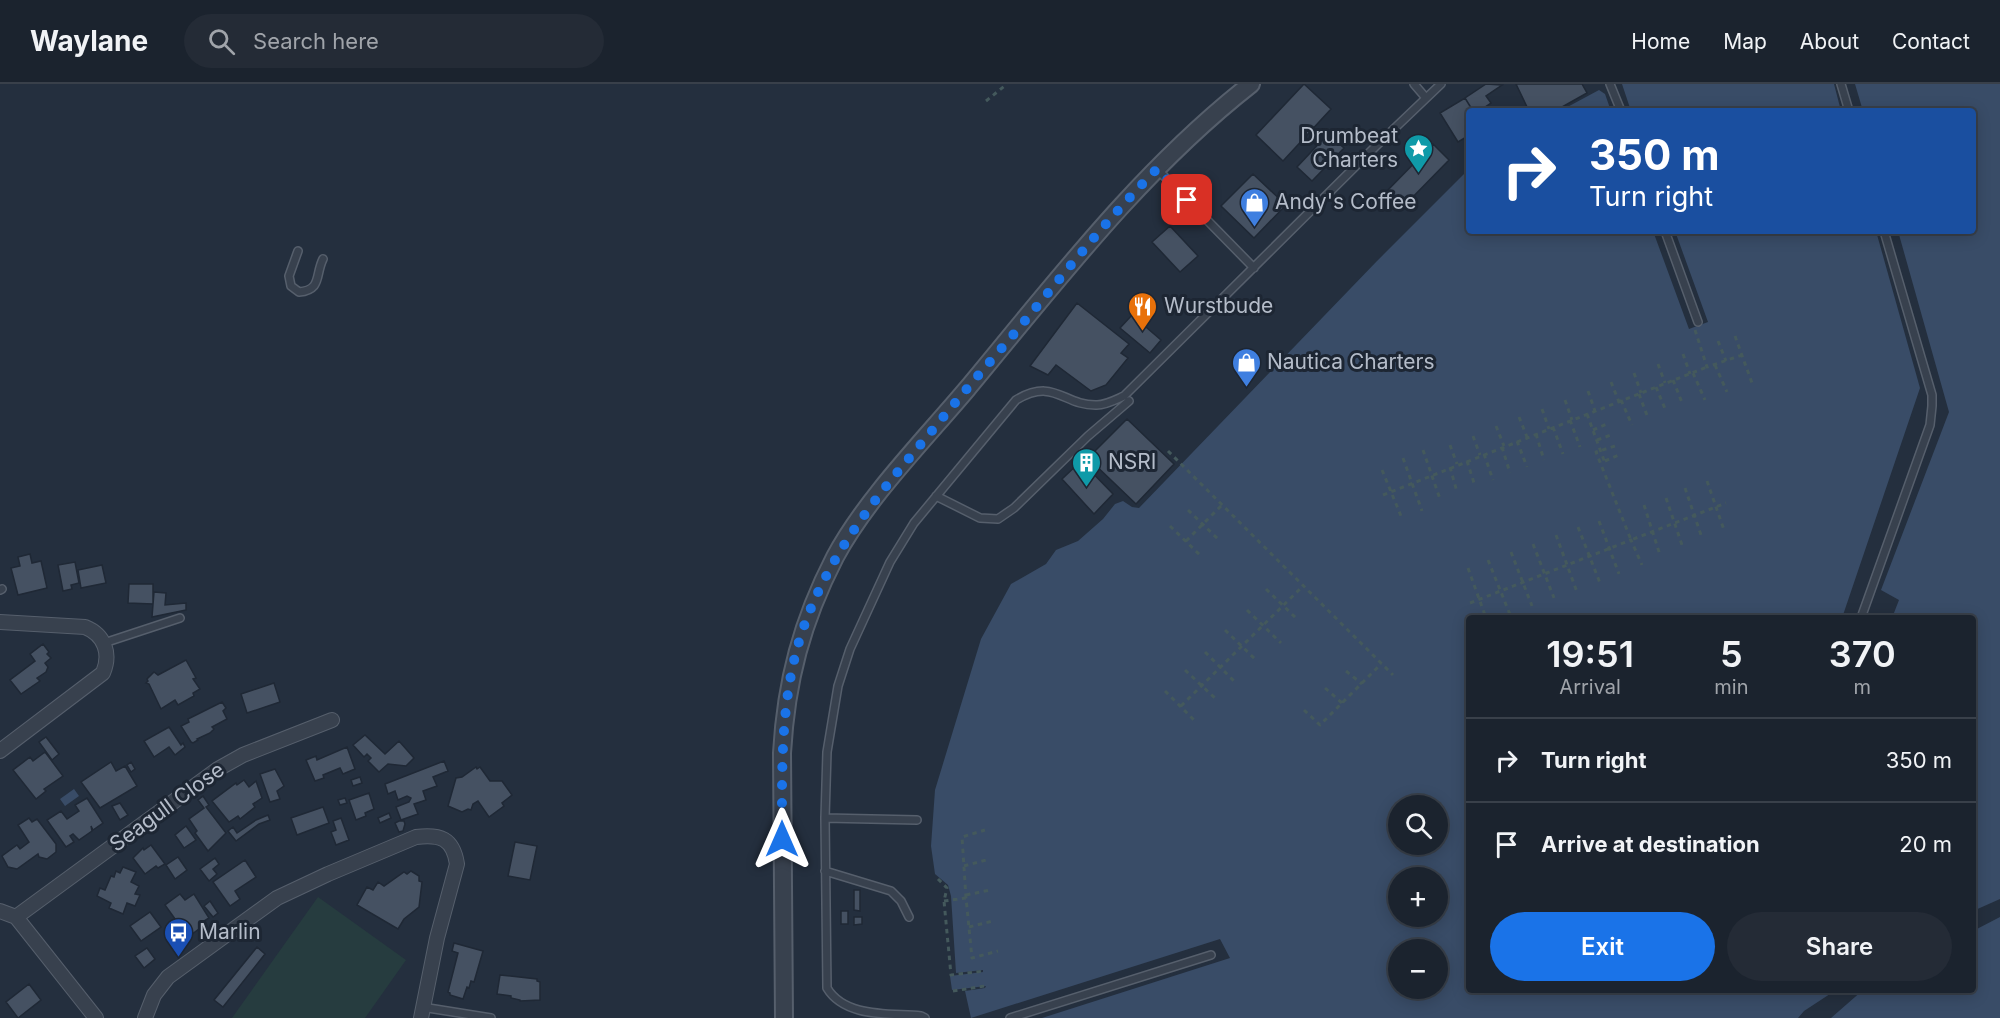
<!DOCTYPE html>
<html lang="en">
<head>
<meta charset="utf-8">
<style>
	body { margin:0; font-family:Inter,sans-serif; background:#242b36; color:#f1f3f6; height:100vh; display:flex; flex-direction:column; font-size:22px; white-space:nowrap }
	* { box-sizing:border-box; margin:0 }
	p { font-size:20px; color:#a0a4aa }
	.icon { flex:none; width:33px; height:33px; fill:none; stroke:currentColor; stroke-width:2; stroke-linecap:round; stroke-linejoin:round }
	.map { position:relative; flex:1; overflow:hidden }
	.details { position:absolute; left:1466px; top:531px; width:510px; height:378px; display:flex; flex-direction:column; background:#1b232e; border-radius:6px; box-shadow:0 3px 15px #0003,0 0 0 2px #39404a }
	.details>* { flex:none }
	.top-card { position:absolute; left:1466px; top:24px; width:510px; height:126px; border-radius:6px; box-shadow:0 3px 15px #0003,0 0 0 2px #39404a; background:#1a4fa0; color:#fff; overflow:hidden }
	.controls { position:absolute; left:1388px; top:711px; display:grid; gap:12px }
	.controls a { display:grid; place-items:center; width:60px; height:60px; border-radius:50%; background:#1b232e; box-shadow:0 3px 15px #0003,0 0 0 2px #39404a; font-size:30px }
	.pin { position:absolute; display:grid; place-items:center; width:51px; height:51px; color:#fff; margin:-26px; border-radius:12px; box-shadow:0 3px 9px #0006 }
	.me { position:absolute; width:66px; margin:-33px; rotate:0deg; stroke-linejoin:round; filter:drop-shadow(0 0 4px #0008) }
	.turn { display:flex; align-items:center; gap:21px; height:126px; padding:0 24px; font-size:27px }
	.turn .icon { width:78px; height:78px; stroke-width:2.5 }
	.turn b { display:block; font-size:42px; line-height:51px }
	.eta { display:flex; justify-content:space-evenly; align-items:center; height:102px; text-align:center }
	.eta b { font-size:36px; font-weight:600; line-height:42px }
	.cta { display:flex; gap:12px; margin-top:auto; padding:12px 24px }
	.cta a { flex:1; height:69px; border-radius:36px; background:#1a73e8; color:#fff; font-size:24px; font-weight:600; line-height:69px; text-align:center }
	.cta a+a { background:#242b36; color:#f1f3f6 }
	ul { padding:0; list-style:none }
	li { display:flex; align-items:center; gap:18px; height:84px; padding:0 24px; border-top:2px solid #39404a }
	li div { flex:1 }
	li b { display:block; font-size:22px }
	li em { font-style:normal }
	header { display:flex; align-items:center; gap:36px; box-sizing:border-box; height:84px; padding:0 30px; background:#1b232e; border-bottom:2px solid #39404a }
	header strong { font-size:28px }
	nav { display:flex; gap:33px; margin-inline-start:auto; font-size:21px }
	.search { width:420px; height:54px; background:#242b36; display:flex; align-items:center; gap:15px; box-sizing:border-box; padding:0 21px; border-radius:33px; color:#a0a4aa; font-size:22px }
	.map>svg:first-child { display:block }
	.green { fill:#263c3f }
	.water { fill:#394c67; fill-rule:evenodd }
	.building { fill:#455162; stroke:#1f2835; stroke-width:1.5 }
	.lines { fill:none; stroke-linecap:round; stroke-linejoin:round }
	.service-casing { stroke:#565f6c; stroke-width:10 }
	.minor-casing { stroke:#565f6c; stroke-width:16 }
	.tertiary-casing { stroke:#565f6c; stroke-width:20 }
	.path { stroke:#44595c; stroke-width:3; stroke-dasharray:4.5 4.5; stroke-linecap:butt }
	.service { stroke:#38414e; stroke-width:7 }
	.minor { stroke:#38414e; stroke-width:14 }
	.tertiary { stroke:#38414e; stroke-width:16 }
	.route { stroke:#1a73e8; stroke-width:10; stroke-dasharray:0 18 }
	.labels { text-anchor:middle; stroke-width:6; stroke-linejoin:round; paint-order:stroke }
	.poi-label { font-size:21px; fill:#b4bcc9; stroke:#1d2633; text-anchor:start }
	.street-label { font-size:21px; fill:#b4bcc9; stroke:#1d2633 }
</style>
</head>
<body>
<header>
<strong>Waylane</strong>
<div class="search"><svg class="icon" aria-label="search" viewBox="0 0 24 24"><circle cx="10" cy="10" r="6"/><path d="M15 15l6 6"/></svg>Search here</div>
<nav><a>Home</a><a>Map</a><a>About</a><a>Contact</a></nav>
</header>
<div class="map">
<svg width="2000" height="934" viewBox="0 0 2000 934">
	<rect width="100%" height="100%" fill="#242f3e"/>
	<path class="green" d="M318 813 406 876 365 934H232Z"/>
	<path class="water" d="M1622 0H1834L1841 27H1631Z
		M1855 0H2000V815L1973 827 1972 534H1892L1899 516 1881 506 1949 328 1898 147H1972V27H1863Z
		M1599 6 1605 10 1611 27H1560Z
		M1468 86V147H1653L1689 245 1708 238 1675 147H1876L1920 304 1842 534H1468V906H1836L1804 927 1798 934H1042L1230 874 1220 855 971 934 965 907 985 904 986 902 952 906 950 892 983 888V886L956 889 951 812 948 801 935 790 931 762 935 706 981 555 1011 500 1046 480 1056 466 1078 457 1103 435 1115 420 1123 417 1132 423 1139 424 1377 177ZM1398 722H1437V760H1398ZM1398 794H1437V832H1398ZM1398 866H1437V904H1398Z
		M74 705 79 712 65 722 60 715Z
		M2000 833V934H1831L1863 906H1972L1973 847Z"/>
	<path class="building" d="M1304 0 1331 25 1283 77 1256 51Z
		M1486 0 1502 1 1486 12 1491 19 1479 27H1473L1465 14Z
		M1516 0H1582L1587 9 1555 27H1529Z
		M1465 14 1473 27H1468V52L1458 58 1440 29Z
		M1328 50 1344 64 1312 97 1297 83Z
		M1433 60 1449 76 1401 125 1384 110Z
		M1253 90 1286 121 1254 154 1221 122Z
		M1170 142 1198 172 1180 188 1152 158Z
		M1077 219 1129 260 1121 269 1128 274 1106 301 1091 307 1056 281 1048 291 1030 282Z
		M1132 231 1161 256 1150 269 1120 244Z
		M1127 335 1174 380 1136 420 1088 374Z
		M1081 377 1113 410 1094 430 1062 395Z
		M30 470 32 479 41 477 47 504 18 511 11 484 20 482 18 473Z
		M75 478 79 499 71 501 72 505 63 507 58 481Z
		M102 481 106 499 81 504 78 486Z
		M129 500H153V520L128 519Z
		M154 508 166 509 165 521 186 519V526L152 533Z
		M43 560 49 568 47 570 51 574 45 579 48 583 46 588 37 594 40 597 21 610 10 596 35 577 30 570Z
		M186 576 196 594 193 595 200 605 193 609 194 612 178 621 175 616 161 625 149 600 146 599 148 597 147 595 154 588 158 591Z
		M274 599 280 618 247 629 241 610Z
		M222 618 226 624 223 627 227 635 212 643 214 645 210 649 197 655 198 656 193 659 191 658 181 642 189 638 188 635Z
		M169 643 181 661 183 659 185 663 175 671 169 663 154 673 144 657Z
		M365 651 385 670 399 657 414 674 406 682 388 680 379 688 368 677 371 674 367 670 364 673 353 661Z
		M46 653 59 670 52 676 39 658Z
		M347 663 355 685 343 690 340 684 323 691 324 694 315 697 306 676 316 672 317 676Z
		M45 668 63 692 44 705 46 707 36 715 13 686 30 673 33 677Z
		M444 677 448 687 433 693 437 702 423 707 426 716 414 720 418 730 401 736 396 723 409 718 411 714 407 712 398 716 395 707 388 710 385 700Z
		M111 678 116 687 125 682 137 702 100 724 81 698Z
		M131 678 135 685 131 688 127 681Z
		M476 683 477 685 480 683 490 697H502L512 711 502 719 504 722 489 733 478 717 473 720 471 726 468 725 462 728 448 722 456 694 462 693Z
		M275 685 284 702 277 707 280 715 270 718 260 690Z
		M360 693 362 699 353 702 351 696Z
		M244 696 249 703 256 697 262 714 253 720 255 723 240 735 238 732 229 738 212 717 236 699 237 701Z
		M369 709 374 725 365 729 366 732 356 736 349 716Z
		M203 712 209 721 206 723 226 749 208 767 195 749 197 747 189 735 204 724 198 716Z
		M87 714 103 739 93 746 91 742 92 747 79 756 73 750 70 752 74 758 66 763 47 736 61 727 67 735 79 727 75 721Z
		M345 714 347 719 340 721 338 716Z
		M120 719 128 731 120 736 112 722Z
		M323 723 329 739 297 751 291 734Z
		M389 729 391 734 380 739 378 734Z
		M268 731 270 736 259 740 236 757 228 747 233 743 237 749 256 736Z
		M29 734 32 738 37 735 56 760V768L47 775 39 773 38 770 17 785 8 783 2 772 17 761 20 765 29 758 18 741Z
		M341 734 349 756 336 761 331 748 336 746 333 737Z
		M399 737H404L405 740 403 747 399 748 395 739Z
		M186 742 196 756 184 764 175 751Z
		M515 758 537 762 530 796 508 792Z
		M151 761 165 780 158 784 156 782 145 790 133 774 143 764 144 766Z
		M178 773 187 786 175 795 166 781Z
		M215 774 219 780 213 785 217 790 209 797 200 785Z
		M245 776 256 793 235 807 240 815 230 822 213 798Z
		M123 783 136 788 131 798 139 802 135 810 140 811 135 822 127 819 123 830 109 824 111 819 97 812 100 804 105 806 111 792 114 793 116 787 120 789Z
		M411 787 419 792V797L422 798 419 823 404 835 398 845 357 821 367 803 373 806 378 798 384 802 404 788 407 790Z
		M854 806H860V827L854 826Z
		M180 810 185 816 194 810 209 834 201 839 203 842 188 853 165 821Z
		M210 817 218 829 213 833 204 822Z
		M841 827H848V840H841Z
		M150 828 161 843 141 857 130 842Z
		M854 833H862V840L854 841Z
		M454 859 483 867 474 898 471 897 469 904 467 903 463 915 450 911V909L448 908 458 869 452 867Z
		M257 863 265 870 223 923 214 916Z
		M147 864 155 875 144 884 135 872Z
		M500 891 537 895V897L540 898V916L520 917V916L511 914V912L497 910Z
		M29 900 41 916 18 934 6 918Z"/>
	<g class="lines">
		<defs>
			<path id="service" d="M1414 0 1426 14
				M1610 0 1621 27
				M1841 0 1849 27
				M1157 85 1254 184
				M1665 147 1698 238
				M298 167 289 192 291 202 299 208C322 206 315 191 323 175
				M936 412 980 434 998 435 1014 424 1088 352 1129 317
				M0 506 2 505
				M1861 534 1930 341 1932 322V311L1884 147
				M104 559 180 534
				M825 734 917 736
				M825 787 891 807 901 817 909 833
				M422 923 491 934
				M925 934 921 932C890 929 845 934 827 904L825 734 827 668 838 602 850 565 890 478 914 439 1016 316C1055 293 1063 322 1097 321 1106 321 1115 316 1124 312L1376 62 1441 0
				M1010 934 1211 871"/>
			<path id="minor" d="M0 538 85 543C105 551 111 570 103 589L0 667
				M0 827 16 833 96 934
				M16 833 218 685 243 671 332 636
				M145 934 154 911 168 893 277 814 328 790 416 753C440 750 453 754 457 780L437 854 421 934"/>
			<path id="tertiary" d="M784 934 782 669C786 597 802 537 835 473 866 415 924 356 967 305 1056 198 1141 86 1251 0"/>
		</defs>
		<use href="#service" class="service-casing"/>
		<use href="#minor" class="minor-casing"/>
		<use href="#tertiary" class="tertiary-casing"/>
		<path class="path" d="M986 17 1007 0
			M1695 246 1707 283 1742 271
			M1735 252 1752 299
			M1718 257 1726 277
			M1683 270 1690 290
			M1658 280 1665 299
			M1715 281 1727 308
			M1634 289 1641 309
			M1693 289 1705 316
			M1673 296 1683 321
			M1611 298 1619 318
			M1656 303 1666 327
			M1588 307 1595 327
			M1639 310 1648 334
			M1565 316 1572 336
			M1621 316 1632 341
			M1542 325 1549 345
			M1587 330 1605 379
			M1519 333 1527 353
			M1570 336 1580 363
			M1496 342 1504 362
			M1553 343 1563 370
			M1593 346 1607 340
			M1536 350 1544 376
			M1473 352 1480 371
			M1597 356 1611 351
			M1517 357 1527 383
			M1450 361 1457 380
			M1615 362 1596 368 1631 456 1726 419
			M1502 363 1510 389
			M1423 366 1440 415
			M1168 367 1393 591
			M1484 370 1493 396
			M1403 374 1422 427
			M1467 377 1475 402
			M1605 377 1619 371
			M1450 383 1457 408
			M1382 386 1401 432
			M1707 397 1724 446
			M1685 404 1702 454
			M1383 411 1707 283
			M1666 414 1683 464
			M1644 421 1660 471
			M1188 426 1220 457
			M1599 437 1619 490
			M1170 442 1202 473
			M1578 443 1600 499
			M1556 451 1577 508
			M1186 457 1222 421
			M1533 460 1554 514
			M1511 468 1532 522
			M1488 476 1511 533
			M1468 484 1486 534
			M1266 505 1298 536
			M1470 519 1631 456 1642 481
			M1247 526 1281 559
			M1225 546 1257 577
			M1205 568 1236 599
			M1185 586 1217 616
			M1346 587 1362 600
			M1325 604 1342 619
			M1165 607 1196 638
			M1181 622 1303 502
			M1304 626 1320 641 1381 580
			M964 782 986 776
			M938 795 947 804 944 817 951 891 984 887
			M966 811 990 806
			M966 814 962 753 985 746
			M944 817 966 814 972 874 998 867
			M969 843 993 837
			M953 907 985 902"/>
		<use href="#service" class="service"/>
		<use href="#minor" class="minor"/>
		<use href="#tertiary" class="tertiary"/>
	</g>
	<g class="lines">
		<path class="route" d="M782 755C782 685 780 615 802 548 827 473 876 413 926 354 953 321 980 289 1008 257 1057 199 1103 139 1157 85L1187 116"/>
	</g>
	<defs>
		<symbol id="sight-pin" viewBox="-11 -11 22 30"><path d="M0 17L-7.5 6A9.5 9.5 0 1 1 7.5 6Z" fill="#0f9aa8" stroke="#1d2633"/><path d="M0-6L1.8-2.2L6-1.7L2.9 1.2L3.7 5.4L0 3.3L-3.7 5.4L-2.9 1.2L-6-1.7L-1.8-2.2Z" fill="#fff"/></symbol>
		<symbol id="shop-pin" viewBox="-11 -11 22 30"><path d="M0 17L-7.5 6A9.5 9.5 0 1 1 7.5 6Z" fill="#3f7fe0" stroke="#1d2633"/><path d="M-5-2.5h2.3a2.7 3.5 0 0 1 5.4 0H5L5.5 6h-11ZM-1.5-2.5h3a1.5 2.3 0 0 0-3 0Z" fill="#fff"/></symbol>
		<symbol id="restaurant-pin" viewBox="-11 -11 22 30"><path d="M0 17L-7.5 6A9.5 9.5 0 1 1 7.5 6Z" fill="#e8710a" stroke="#1d2633"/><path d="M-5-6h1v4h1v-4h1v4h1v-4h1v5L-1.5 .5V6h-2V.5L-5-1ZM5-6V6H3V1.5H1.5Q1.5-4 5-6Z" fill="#fff"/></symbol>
		<symbol id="building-pin" viewBox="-11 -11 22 30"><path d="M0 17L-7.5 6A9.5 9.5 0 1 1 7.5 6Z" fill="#0f9aa8" stroke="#1d2633"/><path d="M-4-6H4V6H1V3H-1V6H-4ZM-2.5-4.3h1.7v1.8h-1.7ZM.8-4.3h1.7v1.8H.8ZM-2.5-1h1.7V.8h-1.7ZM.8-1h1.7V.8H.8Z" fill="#fff"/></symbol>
		<symbol id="bus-pin" viewBox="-11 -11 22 30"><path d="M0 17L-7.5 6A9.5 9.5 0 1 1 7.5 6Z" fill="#1a4fb4" stroke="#1d2633"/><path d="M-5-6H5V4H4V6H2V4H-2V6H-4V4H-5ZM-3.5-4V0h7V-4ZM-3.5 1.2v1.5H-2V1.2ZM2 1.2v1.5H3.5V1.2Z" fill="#fff"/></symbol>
	</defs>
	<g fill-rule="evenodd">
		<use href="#sight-pin" x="1402" y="48" width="33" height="45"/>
		<use href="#shop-pin" x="1238" y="102" width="33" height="45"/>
		<use href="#restaurant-pin" x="1126" y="206" width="33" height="45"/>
		<use href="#shop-pin" x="1230" y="262" width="33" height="45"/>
		<use href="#building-pin" x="1070" y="362" width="33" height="45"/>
		<use href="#bus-pin" x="162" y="832" width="33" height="45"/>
	</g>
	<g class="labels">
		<g class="poi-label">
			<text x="1398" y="59" text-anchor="end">Drumbeat<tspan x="1398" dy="24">Charters</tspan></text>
			<text x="1275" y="125">Andy's Coffee</text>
			<text x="1164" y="229">Wurstbude</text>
			<text x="1267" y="285">Nautica Charters</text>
			<text x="1108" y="385">NSRI</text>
			<text x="199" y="855">Marlin</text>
		</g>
		<g class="street-label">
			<text transform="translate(167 723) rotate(-36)" y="7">Seagull Close</text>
		</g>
	</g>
</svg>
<div class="controls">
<a><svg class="icon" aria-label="search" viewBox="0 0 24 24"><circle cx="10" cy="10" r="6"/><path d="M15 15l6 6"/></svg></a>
<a>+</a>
<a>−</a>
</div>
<div class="pin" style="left:1187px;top:116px;background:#d93025"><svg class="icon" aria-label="arrive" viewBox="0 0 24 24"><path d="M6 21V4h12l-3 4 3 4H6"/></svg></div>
<svg class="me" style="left:782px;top:755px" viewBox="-20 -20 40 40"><path d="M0-17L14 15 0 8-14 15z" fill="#1a73e8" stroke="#fff" stroke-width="4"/></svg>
<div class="top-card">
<div class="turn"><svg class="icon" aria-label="right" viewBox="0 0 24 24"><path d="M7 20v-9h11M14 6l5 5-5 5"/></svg><div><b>350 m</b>Turn right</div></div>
</div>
<section class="details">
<div class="eta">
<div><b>19:51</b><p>Arrival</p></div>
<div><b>5</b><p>min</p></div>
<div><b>370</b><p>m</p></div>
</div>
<ul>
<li><svg class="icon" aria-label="right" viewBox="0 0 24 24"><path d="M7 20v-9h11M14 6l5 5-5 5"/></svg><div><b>Turn right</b></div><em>350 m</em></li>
<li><svg class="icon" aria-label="arrive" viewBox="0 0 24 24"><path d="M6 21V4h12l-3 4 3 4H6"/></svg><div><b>Arrive at destination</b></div><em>20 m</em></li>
</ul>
<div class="cta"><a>Exit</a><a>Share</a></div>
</section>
</div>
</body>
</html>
